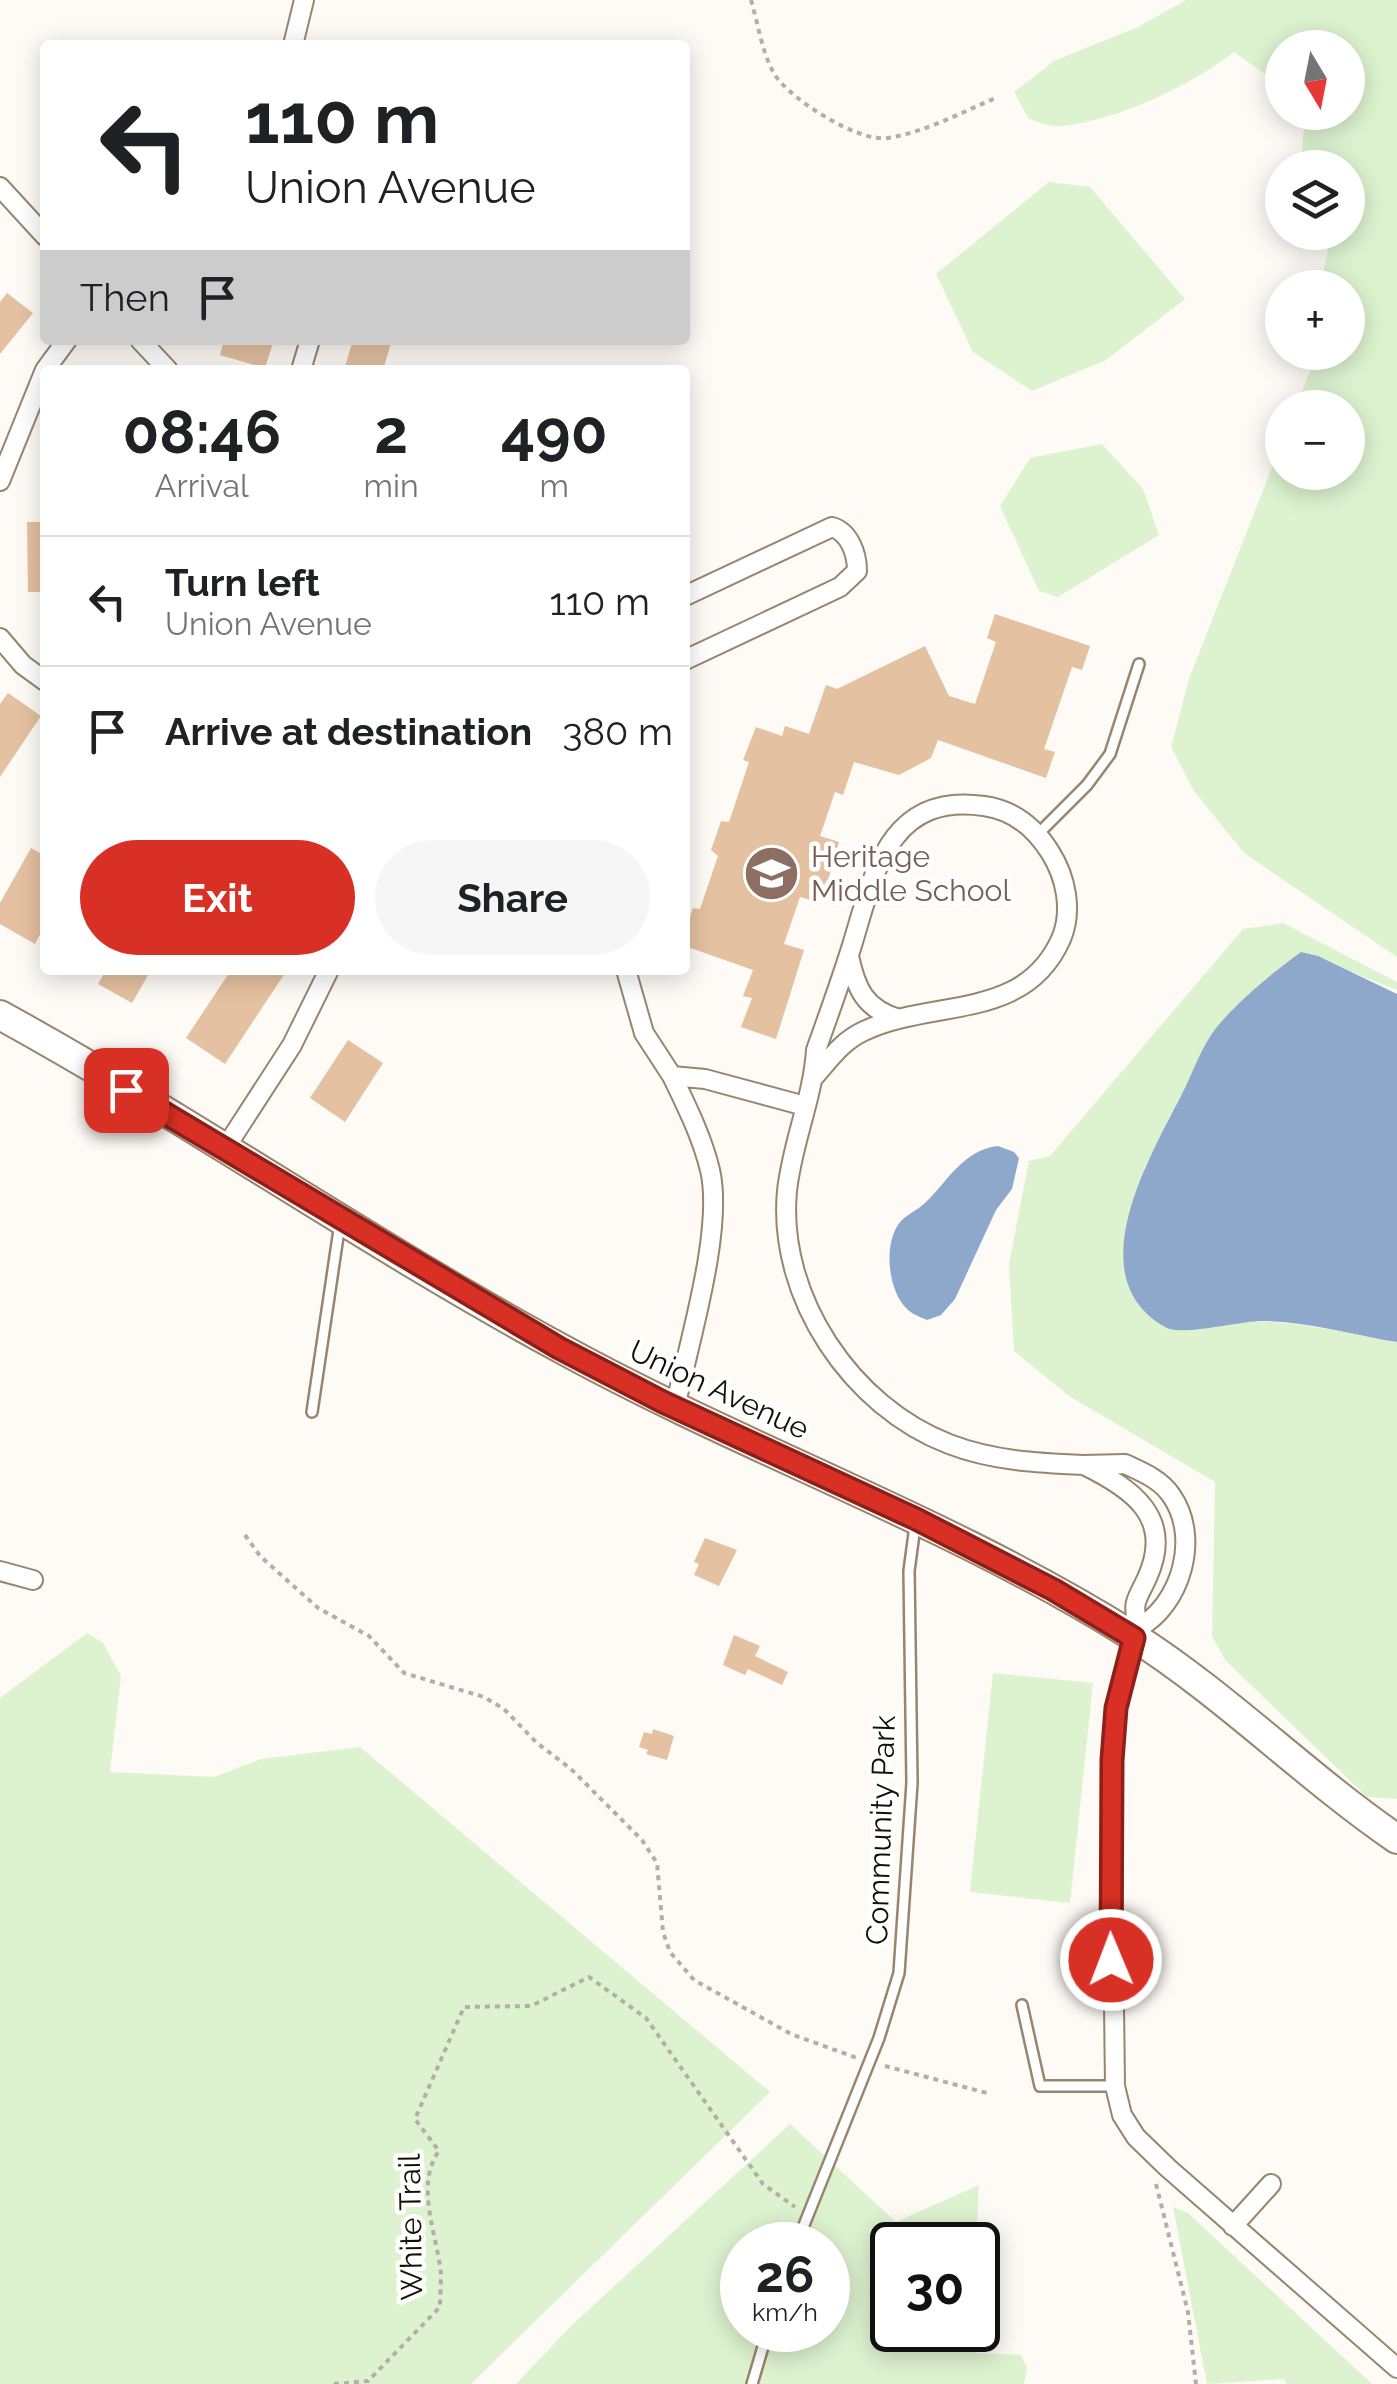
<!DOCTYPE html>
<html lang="en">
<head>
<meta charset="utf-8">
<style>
	body { margin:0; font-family:Raleway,sans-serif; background:#f6f6f6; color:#202124; height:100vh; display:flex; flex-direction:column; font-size:38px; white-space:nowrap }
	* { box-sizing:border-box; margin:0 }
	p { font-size:32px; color:#757577 }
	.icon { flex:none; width:55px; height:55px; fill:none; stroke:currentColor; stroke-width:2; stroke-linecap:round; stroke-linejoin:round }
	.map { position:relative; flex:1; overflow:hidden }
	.details { position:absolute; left:40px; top:365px; width:650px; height:610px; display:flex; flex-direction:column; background:#fff; border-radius:10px; box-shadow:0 5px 25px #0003 }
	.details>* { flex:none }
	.banner { position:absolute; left:40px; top:40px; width:650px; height:305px; border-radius:10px; box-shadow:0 5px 25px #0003; background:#fff; color:#202124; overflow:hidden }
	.needle { width:65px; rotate:170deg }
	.buttons { position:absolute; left:1265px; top:30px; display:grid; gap:20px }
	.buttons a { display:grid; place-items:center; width:100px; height:100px; border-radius:50%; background:#fff; box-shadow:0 5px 25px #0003; font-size:50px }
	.speed { position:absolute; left:720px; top:2222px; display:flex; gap:20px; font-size:50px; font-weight:700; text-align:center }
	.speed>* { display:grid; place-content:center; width:130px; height:130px; border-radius:50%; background:#fff; box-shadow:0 5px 25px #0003; line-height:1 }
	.speed small { font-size:25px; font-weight:400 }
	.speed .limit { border:5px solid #111; border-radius:15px; background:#fff; color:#111 }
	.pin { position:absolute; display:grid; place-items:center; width:85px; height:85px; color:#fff; margin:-42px; border-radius:20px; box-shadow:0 5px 15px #0006 }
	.me { position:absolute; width:110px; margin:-55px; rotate:359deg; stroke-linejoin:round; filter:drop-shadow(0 0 8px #0008) }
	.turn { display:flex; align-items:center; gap:35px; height:210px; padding:0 40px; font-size:45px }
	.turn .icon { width:130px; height:130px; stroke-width:2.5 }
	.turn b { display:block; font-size:70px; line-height:85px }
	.then { display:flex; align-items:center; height:95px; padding:0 40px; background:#0003; gap:20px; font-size:38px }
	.eta { display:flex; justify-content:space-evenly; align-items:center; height:170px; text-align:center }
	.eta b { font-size:60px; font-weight:700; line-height:70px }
	.primary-button { display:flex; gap:20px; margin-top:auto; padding:20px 40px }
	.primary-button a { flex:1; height:115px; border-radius:60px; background:#d93025; color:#fff; font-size:40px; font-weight:700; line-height:115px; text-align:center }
	.primary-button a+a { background:#f6f6f6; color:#202124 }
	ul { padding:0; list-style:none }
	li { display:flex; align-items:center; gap:30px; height:130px; padding:0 40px; border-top:2px solid #e0e0e0 }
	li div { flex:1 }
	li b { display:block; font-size:38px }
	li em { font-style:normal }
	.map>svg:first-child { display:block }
	.green { fill:#ddf3d0; fill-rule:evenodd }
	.water { fill:#8da8cb }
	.building { fill:#e4c1a0 }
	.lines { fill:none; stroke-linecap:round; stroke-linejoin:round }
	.lane-casing { stroke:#99856e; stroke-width:14 }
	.street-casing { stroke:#99856e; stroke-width:22 }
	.secondary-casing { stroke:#99856e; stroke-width:32 }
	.path { stroke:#b3aea8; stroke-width:4; stroke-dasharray:5 5; stroke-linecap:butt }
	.lane { stroke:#fff; stroke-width:9 }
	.street { stroke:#fff; stroke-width:18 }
	.secondary { stroke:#fff; stroke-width:28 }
	.route-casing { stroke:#8d1f18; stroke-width:25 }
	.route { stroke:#d93025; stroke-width:18 }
	.labels { text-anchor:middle; stroke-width:9; stroke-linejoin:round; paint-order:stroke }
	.education-label { font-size:30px; fill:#785e54; stroke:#fff; text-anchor:start }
	.street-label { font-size:30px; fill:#150e06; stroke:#fff }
</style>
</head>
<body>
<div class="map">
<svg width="1397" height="2384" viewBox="0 0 1397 2384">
	<rect width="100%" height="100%" fill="#fefaf5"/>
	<path class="green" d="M1186 0H1397V957L1244 853 1194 791 1171 747 1189 679 1282 442V472H1348V408L1296 407 1317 353 1348 352V288L1321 286 1331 233 1348 232V168L1301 167 1305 113 1348 112V48H1282V86L1234 52C1190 86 1117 121 1060 126 1050 127 1039 122 1029 119L1014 92 1054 61 1138 27Z
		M1049 182 1090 187 1185 299 1106 360 1032 391 973 352 936 274Z
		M1102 444 1143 489 1159 535 1058 597 1039 591 1000 506 1030 458Z
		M1283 923 1397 982V990L1302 952 1278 969 1215 1030 1144 1168 1199 1330C1242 1307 1348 1334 1397 1342V1799L1367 1797 1225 1660 1212 1636 1215 1482 1069 1396 1014 1351 1009 1264 1029 1161 1050 1156 1243 929Z
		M87 1633 103 1643 121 1676 110 1772 214 1777 261 1759 360 1747 770 2092 471 2384H0V1698Z
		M993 1673 1093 1683 1070 1903 970 1892Z
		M790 2124 896 2222 979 2185 976 2245H892V2330H972L976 2353 1021 2355 1027 2368 1024 2384H516L570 2327ZM742 2245H828V2330H742Z
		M1173 2207 1188 2213 1372 2384H1286L1284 2379 1207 2384Z"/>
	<path class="water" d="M1301 952 1318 956 1397 994V1342C1354 1335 1305 1321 1262 1321 1238 1321 1181 1337 1165 1327 1078 1278 1149 1158 1181 1096 1192 1075 1201 1047 1216 1028 1239 1000 1272 973 1301 952Z
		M998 1146 1014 1152 1019 1158 1012 1189 996 1210 955 1299 941 1315 927 1320C920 1317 912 1314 907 1309 887 1290 883 1241 901 1221 908 1214 919 1209 926 1202 948 1181 963 1150 998 1146Z"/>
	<path class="building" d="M7 293 33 313 0 354V302Z
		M224 340H274L265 368 220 355Z
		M353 340H392L383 370H344Z
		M27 522H45V592H28Z
		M995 614 1090 646 1082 670 1072 667 1044 749 1055 752 1046 778 938 740 931 758 899 775 854 762 843 795 835 792 820 836 839 842 825 891 819 902 800 897 784 944 804 950 776 1039 741 1027 752 998 743 996 753 970 685 946V932L693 908 700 909 718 856 711 850 721 821 729 822 749 762 743 760 756 727 782 736 785 726 809 734 826 685 837 689 925 646 949 696 975 704 996 642 987 638Z
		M8 693 41 716 0 777V704Z
		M31 848 45 856V925L35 944 0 924V903Z
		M106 970H151L132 1003 98 984Z
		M231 970H287L225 1064 186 1038Z
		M348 1040 383 1063 345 1122 310 1098Z
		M705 1538 737 1550 719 1586 694 1575 699 1564 694 1562Z
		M734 1635 760 1646 755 1656 788 1672 782 1685 748 1669 745 1675 723 1665Z
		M653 1729 674 1736 667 1760 646 1754 648 1750 639 1747 644 1732 652 1734Z"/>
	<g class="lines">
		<defs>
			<path id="lane" d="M1038 834 1087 785 1110 754 1139 664
				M312 1412 340 1223
				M1022 2005 1040 2086H1115
				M796 2245 879 2038 899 1973 912 1783 909 1571 915 1526
				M752 2384 768 2330"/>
			<path id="street" d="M293 45 304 0
				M0 187 45 236
				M140 340 168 370
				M45 370 67 340
				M301 370 310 340
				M0 481 45 370
				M685 596 832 527C849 532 857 553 857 571L840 587 685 660
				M0 638 23 665 45 681
				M849 956C856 989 865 1009 899 1019
				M626 970 644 1033 672 1076 705 1079 805 1106
				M672 1076C687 1107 702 1137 710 1170 724 1230 688 1345 675 1408
				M814 1077C830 1059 842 1041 864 1031 934 998 1024 1022 1061 939 1073 911 1066 877 1050 852 1035 828 1013 810 984 806 890 792 874 872 853 942 842 978 829 1014 816 1050 813 1098 792 1143 787 1191 777 1297 852 1407 949 1444 993 1461 1038 1463 1084 1465
				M224 1150 292 1045 329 970
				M1125 1464C1142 1472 1160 1479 1171 1495 1201 1537 1181 1605 1138 1628 1132 1600 1136 1602 1147 1578 1175 1517 1131 1488 1084 1465Z
				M0 1571 33 1580
				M1138 1629 1116 1708 1111 1760 1115 2086 1122 2115 1136 2137 1168 2168 1397 2368
				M1233 2226 1271 2184"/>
			<path id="secondary" d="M0 1015C191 1120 370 1245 562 1349 748 1451 951 1522 1131 1635 1226 1695 1305 1776 1397 1839"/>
		</defs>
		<use href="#lane" class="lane-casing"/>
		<use href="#street" class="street-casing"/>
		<use href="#secondary" class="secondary-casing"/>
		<path class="path" d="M751 0C758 23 762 54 775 75 790 99 859 143 888 138 926 132 962 112 998 97
			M245 1535 260 1556 318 1608 369 1636 404 1673 484 1697 504 1709 537 1743 571 1769 642 1840 657 1863 663 1932 670 1952 694 1980 791 2034 857 2058
			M885 2066 987 2093
			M1156 2184 1188 2312 1196 2384
			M334 2384 368 2381 440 2307C440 2297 441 2286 441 2275 438 2237 414 2185 439 2151L415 2119 464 2007 531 2006 589 1977 646 2018 763 2184 795 2207"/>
		<use href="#lane" class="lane"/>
		<use href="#street" class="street"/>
		<use href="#secondary" class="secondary"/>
	</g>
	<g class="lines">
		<defs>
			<path id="route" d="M126 1090 559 1348 663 1402 916 1519 1054 1590 1134 1638 1116 1708 1112 1760 1111 1960"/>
		</defs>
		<use href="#route" class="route-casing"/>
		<use href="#route" class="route"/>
	</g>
	<defs>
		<symbol id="school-disc" viewBox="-11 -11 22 22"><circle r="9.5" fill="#8d6e63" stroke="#fff"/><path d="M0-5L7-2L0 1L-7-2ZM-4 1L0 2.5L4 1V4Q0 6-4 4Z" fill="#fff"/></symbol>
	</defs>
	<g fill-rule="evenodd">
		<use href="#school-disc" x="740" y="842" width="63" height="63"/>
	</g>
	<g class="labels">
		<g class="education-label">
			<text x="811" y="867">Heritage<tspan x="811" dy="34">Middle School</tspan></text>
		</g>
		<g class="street-label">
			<text transform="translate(719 1390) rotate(25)" y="10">Union Avenue</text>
			<text transform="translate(881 1830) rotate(-88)" y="10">Community Park</text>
			<text transform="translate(411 2227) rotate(-91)" y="10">White Trail</text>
		</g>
	</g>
</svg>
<div class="buttons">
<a><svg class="needle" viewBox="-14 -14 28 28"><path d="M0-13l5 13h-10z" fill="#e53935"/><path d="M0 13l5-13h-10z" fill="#757577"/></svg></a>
<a><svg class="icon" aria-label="layers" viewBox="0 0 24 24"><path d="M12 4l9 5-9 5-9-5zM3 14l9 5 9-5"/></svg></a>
<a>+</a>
<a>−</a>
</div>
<div class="speed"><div>26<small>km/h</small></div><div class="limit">30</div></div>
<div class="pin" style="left:126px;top:1090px;background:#d93025"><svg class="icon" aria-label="arrive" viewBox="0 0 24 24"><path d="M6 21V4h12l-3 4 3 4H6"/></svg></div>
<svg class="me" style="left:1111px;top:1960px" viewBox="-20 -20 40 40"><circle r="17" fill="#d93025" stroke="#fff" stroke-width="3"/><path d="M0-11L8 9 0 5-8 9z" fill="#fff"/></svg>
<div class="banner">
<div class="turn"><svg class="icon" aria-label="left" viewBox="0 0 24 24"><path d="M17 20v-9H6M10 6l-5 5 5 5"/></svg><div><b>110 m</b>Union Avenue</div></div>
<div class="then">Then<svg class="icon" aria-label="arrive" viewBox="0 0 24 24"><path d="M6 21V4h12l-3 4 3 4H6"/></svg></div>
</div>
<section class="details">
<div class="eta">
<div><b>08:46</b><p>Arrival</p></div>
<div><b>2</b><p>min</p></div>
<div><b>490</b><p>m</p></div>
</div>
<ul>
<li><svg class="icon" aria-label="left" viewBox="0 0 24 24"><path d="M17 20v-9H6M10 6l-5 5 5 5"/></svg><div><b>Turn left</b><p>Union Avenue</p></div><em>110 m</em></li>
<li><svg class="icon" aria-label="arrive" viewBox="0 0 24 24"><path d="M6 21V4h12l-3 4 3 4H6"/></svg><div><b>Arrive at destination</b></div><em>380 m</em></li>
</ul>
<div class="primary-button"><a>Exit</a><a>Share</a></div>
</section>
</div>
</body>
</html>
